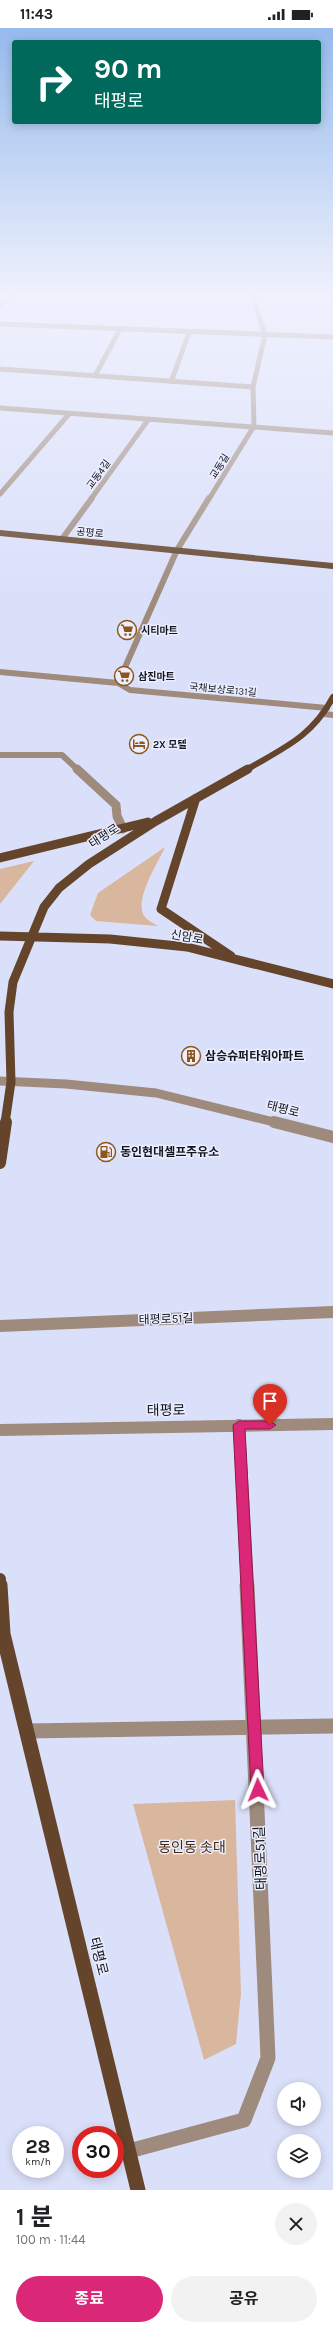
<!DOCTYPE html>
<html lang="ko">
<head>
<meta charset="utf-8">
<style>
	body { margin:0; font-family:Karla,"Noto Sans KR",sans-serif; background:#f2f2f2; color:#202124; height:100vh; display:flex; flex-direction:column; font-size:15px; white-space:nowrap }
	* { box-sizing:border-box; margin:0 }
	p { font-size:13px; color:#757577 }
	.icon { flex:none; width:22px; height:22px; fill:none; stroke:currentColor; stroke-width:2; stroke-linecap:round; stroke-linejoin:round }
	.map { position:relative; height:2162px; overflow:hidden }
	.side { display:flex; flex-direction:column; background:#fff; flex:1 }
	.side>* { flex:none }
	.guide { position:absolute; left:12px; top:12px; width:309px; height:84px; border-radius:4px; box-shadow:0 2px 10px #0003; background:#00695c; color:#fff; overflow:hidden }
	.tools { position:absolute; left:277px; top:2054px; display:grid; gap:8px }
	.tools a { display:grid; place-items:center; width:44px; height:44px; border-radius:50%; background:#fff; box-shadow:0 2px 10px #0003; font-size:20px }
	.speed { position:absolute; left:12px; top:2098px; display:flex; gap:8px; font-size:20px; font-weight:700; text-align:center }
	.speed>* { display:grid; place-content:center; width:52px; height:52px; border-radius:50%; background:#fff; box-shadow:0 2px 10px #0003; line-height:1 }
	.speed small { font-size:10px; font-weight:400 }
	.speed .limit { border:6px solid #d22; background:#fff; color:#111 }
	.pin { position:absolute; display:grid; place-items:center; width:34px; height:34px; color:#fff; margin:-41px -17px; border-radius:50% 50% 50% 0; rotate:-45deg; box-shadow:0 0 4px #0007 }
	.pin .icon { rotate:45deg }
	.me { position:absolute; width:44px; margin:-22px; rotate:358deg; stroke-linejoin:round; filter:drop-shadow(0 0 3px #0008) }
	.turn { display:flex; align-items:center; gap:14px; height:84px; padding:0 16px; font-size:18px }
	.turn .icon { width:52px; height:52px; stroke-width:2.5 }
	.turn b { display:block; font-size:28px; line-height:34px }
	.round { display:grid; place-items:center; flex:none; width:42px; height:42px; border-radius:21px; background:#f2f2f2 }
	.headline { display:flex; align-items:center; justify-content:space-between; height:68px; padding:0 16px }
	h1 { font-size:24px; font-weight:700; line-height:30px }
	.primary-button { display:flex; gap:8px; margin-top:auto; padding:8px 16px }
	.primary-button a { flex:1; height:46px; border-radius:24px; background:#db2777; color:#fff; font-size:16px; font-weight:700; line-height:46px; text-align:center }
	.primary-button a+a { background:#f2f2f2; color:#202124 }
	.status { display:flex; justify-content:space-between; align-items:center; height:28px; padding:0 20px; background:#fff; direction:ltr }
	.status svg { height:11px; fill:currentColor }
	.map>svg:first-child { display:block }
	.green { fill:#d9b79e }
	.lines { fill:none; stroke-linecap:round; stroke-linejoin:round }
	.minor-far4 { stroke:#9e8b7d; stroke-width:5 }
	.minor-far3 { stroke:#9e8b7d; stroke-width:6 }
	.minor-far2 { stroke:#9e8b7d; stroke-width:9 }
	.minor-far1 { stroke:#9e8b7d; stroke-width:12 }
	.minor { stroke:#9e8b7d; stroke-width:15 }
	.major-far3 { stroke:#64452c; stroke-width:6 }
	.major-far2 { stroke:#64452c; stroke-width:9 }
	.major-far1 { stroke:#64452c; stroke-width:12 }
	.major { stroke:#64452c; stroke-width:15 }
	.route { fill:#db2777; stroke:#8e194d }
	.labels { text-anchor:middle; stroke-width:3; stroke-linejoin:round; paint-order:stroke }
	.far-street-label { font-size:10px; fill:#14161f; stroke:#ebeefe }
	.far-poi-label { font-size:10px; font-weight:bold; fill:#14161f; stroke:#ebeefe; text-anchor:start }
	.street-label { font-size:12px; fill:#14161f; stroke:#ebeefe }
	.poi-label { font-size:12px; font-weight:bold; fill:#14161f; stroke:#ebeefe; text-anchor:start }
	.near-street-label { font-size:14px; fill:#14161f; stroke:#ebeefe }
	.near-park-label { font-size:14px; fill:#45280f; stroke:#ebeefe }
</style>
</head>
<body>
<div class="status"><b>11:43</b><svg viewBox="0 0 49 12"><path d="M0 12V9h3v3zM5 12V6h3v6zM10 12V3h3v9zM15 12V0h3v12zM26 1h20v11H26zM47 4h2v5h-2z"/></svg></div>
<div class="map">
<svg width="333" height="2162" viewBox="0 0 333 2162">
	<rect width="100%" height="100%" fill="#dbe0fa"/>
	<path class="green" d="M165 819C158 835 136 868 143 886 146 892 153 895 158 898L96 893 90 887 98 865Z
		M34 833 0 876V841Z
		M235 1772 241 1965 236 2016 204 2032 133 1776Z"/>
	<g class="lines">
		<path class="minor-far4" d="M0 277 15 264
			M0 296 333 309
			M0 341 253 359
			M95 348 120 301
			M171 354 189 305
			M0 380 333 405
			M0 466 69 386
			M91 471 148 392
			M209 471 254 398 253 359 265 307 251 264"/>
		<path class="minor-far3" d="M62 511 92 470
			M0 644 118 655 130 662 327 680
			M118 655 177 522 209 470
			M324 686 333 687
			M0 727H62L78 742"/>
		<path class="minor-far2" d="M77 741 116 777 117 788 123 801
			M0 1053 66 1056 156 1065 278 1095"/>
		<path class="minor-far1" d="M274 1094 333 1109
			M0 1298 333 1284
			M239 1397 248 1558
			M0 1402 333 1396"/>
		<path class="minor" d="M27 1703 333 1698
			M129 2123 244 2092 268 2030 247 1557"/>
		<path class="major-far3" d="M0 505 333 538
			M246 742C283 720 312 709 333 669"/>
		<path class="major-far2" d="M196 770 161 881 231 928
			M0 830 148 794
			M0 908 110 911 187 919 333 956
			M5 1095 11 1054 9 984 13 954 44 879 59 860 89 836 156 793 248 741"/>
		<path class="major-far1" d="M0 1135 6 1094
			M0 1551V1558"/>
		<path class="major" d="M0 1557 3 1606 138 2162"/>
	</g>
	<linearGradient id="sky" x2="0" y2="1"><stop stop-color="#95baec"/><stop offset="0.47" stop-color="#eff1fd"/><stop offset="1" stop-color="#eff1fd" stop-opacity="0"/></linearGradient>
	<rect width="333" height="566" fill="url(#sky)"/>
	<path class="route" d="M239 1393H270L276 1397 270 1401H245L264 1762 262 1767 258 1768 253 1767 251 1762 233 1397Z"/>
	<defs>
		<symbol id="supermarket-ring" viewBox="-11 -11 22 22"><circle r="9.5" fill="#ebeefe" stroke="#925519" stroke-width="1.5"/><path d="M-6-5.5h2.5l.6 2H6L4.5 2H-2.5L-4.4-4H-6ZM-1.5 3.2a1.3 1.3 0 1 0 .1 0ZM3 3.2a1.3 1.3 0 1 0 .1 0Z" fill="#925519"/></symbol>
		<symbol id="hotel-ring" viewBox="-11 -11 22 22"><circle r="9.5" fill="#ebeefe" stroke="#925519" stroke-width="1.5"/><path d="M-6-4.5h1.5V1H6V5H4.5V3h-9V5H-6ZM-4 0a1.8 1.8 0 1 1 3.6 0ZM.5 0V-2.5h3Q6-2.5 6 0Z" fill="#925519"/></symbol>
		<symbol id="building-ring" viewBox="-11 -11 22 22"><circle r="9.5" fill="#ebeefe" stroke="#925519" stroke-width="1.5"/><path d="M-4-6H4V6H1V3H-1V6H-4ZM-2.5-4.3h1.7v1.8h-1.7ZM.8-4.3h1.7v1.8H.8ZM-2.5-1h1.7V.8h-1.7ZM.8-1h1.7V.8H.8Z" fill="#925519"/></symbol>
		<symbol id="fuel-ring" viewBox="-11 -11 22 22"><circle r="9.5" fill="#ebeefe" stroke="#925519" stroke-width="1.5"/><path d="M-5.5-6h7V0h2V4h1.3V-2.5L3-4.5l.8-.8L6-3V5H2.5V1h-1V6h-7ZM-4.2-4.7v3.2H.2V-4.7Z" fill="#925519"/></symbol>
	</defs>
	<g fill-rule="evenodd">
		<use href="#supermarket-ring" x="116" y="591" width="22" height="22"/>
		<use href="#supermarket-ring" x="113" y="637" width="22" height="22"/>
		<use href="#hotel-ring" x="128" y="705" width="22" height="22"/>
		<use href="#building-ring" x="180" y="1017" width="22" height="22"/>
		<use href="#fuel-ring" x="95" y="1113" width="22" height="22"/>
	</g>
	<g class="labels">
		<g class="far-street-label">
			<text transform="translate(219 438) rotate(-58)" y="4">교동길</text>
			<text transform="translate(98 446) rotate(-54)" y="4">교동4길</text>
			<text transform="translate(90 504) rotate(5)" y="4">공평로</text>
			<text transform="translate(223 661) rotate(5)" y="4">국채보상로131길</text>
		</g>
		<g class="far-poi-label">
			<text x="141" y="606">시티마트</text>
			<text x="138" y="652">삼진마트</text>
			<text x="153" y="720">2X 모텔</text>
		</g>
		<g class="street-label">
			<text transform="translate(104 808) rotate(-33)" y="4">태평로</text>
			<text transform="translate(187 909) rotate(10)" y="4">신암로</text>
			<text transform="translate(283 1081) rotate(14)" y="4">태평로</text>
			<text transform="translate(166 1291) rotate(-2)" y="4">태평로51길</text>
		</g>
		<g class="poi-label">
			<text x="205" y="1032">삼승슈퍼타워아파트</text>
			<text x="120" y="1128">동인현대셀프주유소</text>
		</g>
		<g class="near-street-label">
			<text transform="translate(166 1382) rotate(-1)" y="5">태평로</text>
			<text transform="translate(260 1830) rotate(-92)" y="5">태평로51길</text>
			<text transform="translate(99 1928) rotate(76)" y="5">태평로</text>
		</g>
		<g class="near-park-label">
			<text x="192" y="1824">동인동 솟대</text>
		</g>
	</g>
</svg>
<div class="tools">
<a><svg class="icon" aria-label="sound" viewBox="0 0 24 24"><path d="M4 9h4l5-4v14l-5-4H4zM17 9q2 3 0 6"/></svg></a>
<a><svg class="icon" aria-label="layers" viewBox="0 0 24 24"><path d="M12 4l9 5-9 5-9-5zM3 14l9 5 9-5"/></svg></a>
</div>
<div class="speed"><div>28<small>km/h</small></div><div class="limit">30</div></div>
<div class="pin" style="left:270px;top:1397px;background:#d93025"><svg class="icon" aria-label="arrive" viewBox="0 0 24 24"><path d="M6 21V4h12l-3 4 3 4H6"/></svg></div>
<svg class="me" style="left:258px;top:1762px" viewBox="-20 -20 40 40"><path d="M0-17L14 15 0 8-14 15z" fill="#db2777" stroke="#fff" stroke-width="4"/></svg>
<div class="guide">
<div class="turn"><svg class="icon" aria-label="right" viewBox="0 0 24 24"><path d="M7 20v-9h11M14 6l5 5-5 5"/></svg><div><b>90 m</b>태평로</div></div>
</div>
</div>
<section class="side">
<div class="headline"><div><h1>1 분</h1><p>100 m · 11:44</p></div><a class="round"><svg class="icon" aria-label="close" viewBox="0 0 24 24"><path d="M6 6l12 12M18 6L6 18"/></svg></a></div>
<div class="primary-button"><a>종료</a><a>공유</a></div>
</section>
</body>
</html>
